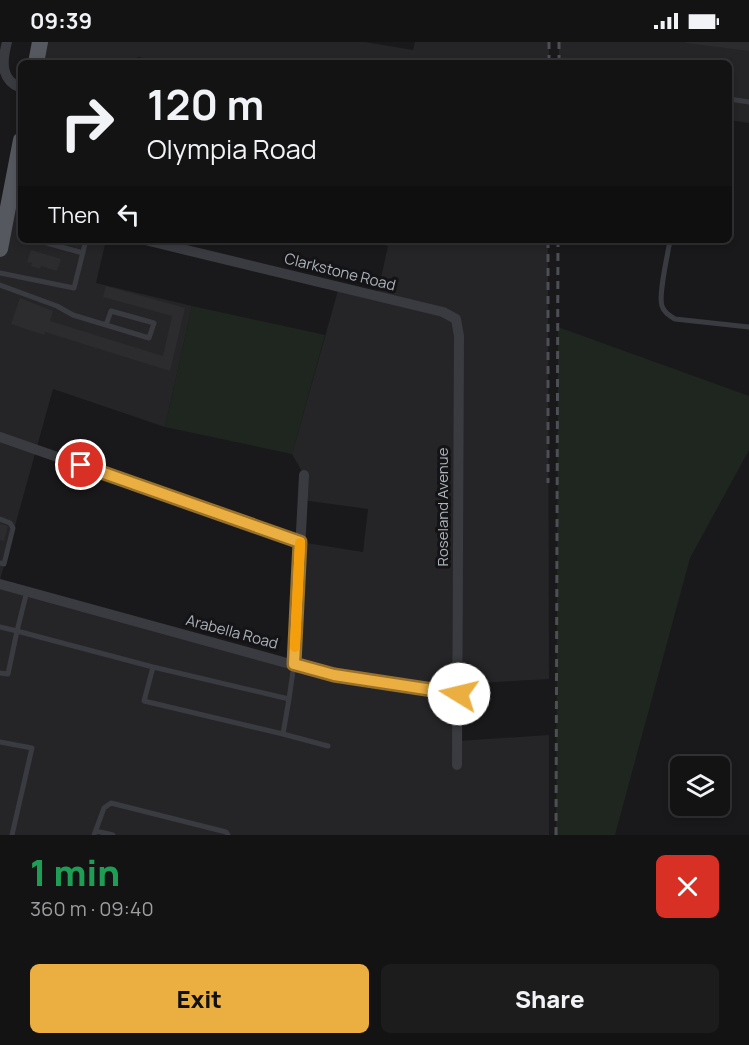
<!DOCTYPE html>
<html lang="en">
<head>
<meta charset="utf-8">
<style>
	body { margin:0; font-family:Manrope,sans-serif; background:#1c1c1d; color:#f1f3f6; height:100vh; display:flex; flex-direction:column; font-size:22px; white-space:nowrap }
	* { box-sizing:border-box; margin:0 }
	p { font-size:20px; color:#9d9ea0 }
	.icon { flex:none; width:33px; height:33px; fill:none; stroke:currentColor; stroke-width:2; stroke-linecap:round; stroke-linejoin:round }
	.map { position:relative; height:793px; overflow:hidden }
	.details { display:flex; flex-direction:column; background:#131314; flex:1 }
	.details>* { flex:none }
	.hud { position:absolute; left:18px; top:18px; width:714px; height:183px; border-radius:9px; box-shadow:0 3px 9px #0003,0 0 0 2px #323234; background:#131314; color:#f1f3f6; overflow:hidden }
	.tools { position:absolute; left:670px; top:714px; display:grid; gap:12px }
	.tools a { display:grid; place-items:center; width:60px; height:60px; border-radius:9px; background:#131314; box-shadow:0 3px 9px #0003,0 0 0 2px #323234; font-size:30px }
	.pin { position:absolute; display:grid; place-items:center; width:51px; height:51px; color:#fff; margin:-26px; border:3px solid #fff; border-radius:50%; box-shadow:0 2px 6px #0007 }
	.me { position:absolute; width:66px; margin:-33px; rotate:279deg; stroke-linejoin:round; filter:drop-shadow(0 0 4px #0008) }
	.turn { display:flex; align-items:center; gap:21px; height:126px; padding:0 30px; font-size:27px }
	.turn .icon { width:78px; height:78px; stroke-width:2.5 }
	.turn b { display:block; font-size:42px; line-height:51px }
	.then { display:flex; align-items:center; height:57px; padding:0 30px; background:#0003; gap:12px; font-size:22px }
	.round { display:grid; place-items:center; flex:none; width:63px; height:63px; border-radius:9px; background:#1c1c1d }
	.head { display:flex; align-items:center; justify-content:space-between; height:102px; padding:0 30px }
	h1 { font-size:36px; font-weight:800; line-height:45px; color:#1e9e55 }
	.cta { display:flex; gap:12px; margin-top:auto; padding:12px 30px }
	.cta a { flex:1; height:69px; border-radius:9px; background:#ebae41; color:#111; font-size:24px; font-weight:800; line-height:69px; text-align:center }
	.cta a+a { background:#1c1c1d; color:#f1f3f6 }
	.status { display:flex; justify-content:space-between; align-items:center; height:42px; padding:0 30px; background:#131314; direction:ltr }
	.status svg { height:16px; fill:currentColor }
	.map>svg:first-child { display:block }
	.built { fill:#252528 }
	.green { fill:#1f2620 }
	.building { fill:#2c2c2f }
	.lines { fill:none; stroke-linecap:round; stroke-linejoin:round }
	.service { stroke:#3a3b40; stroke-width:5 }
	.minor { stroke:#3a3b40; stroke-width:10 }
	.primary { stroke:#56585f; stroke-width:16 }
	.rail { stroke:#4d4f55; stroke-width:3; stroke-dasharray:8 6; stroke-linecap:butt }
	.route-casing { stroke:#99712a; stroke-width:15 }
	.route { stroke:#ebae41; stroke-width:10 }
	.slow { stroke:#f59e0b; stroke-width:10 }
	.labels { text-anchor:middle; stroke-width:6; stroke-linejoin:round; paint-order:stroke }
	.street-label { font-size:15px; fill:#acb1ba; stroke:#141416 }
</style>
</head>
<body>
<div class="status"><b>09:39</b><svg viewBox="0 0 49 12"><path d="M0 12V9h3v3zM5 12V6h3v6zM10 12V3h3v9zM15 12V0h3v12zM26 1h20v11H26zM47 4h2v5h-2z"/></svg></div>
<div class="map">
<svg width="749" height="793" viewBox="0 0 749 793">
	<rect width="100%" height="100%" fill="#19191b"/>
	<path class="built" d="M40 0H365L413 8 415 0H549V21H169L138 15 136 21H36Z
		M559 0H749V81L729 78V21H559Z
		M21 98V198H106L96 241 192 264 165 385 53 347 0 538V207Z
		M360 198H548L549 637 459 642 458 699 549 693V793H0V542L294 622 300 500 363 510 368 467 302 458 304 433 292 412 339 245 377 254 388 204Z"/>
	<path class="green" d="M192 264 325 293 292 412 165 385Z
		M558 285 749 354V408L690 516 615 793H556Z"/>
	<path class="building" d="M686 0H749V9L686 1Z
		M31 208 61 217 57 229 41 224 40 227 31 224 32 221 27 220Z
		M106 244 185 266 170 329 45 290 44 293 11 282 20 256 53 269 50 279 163 314 172 274 103 255Z
		M0 482 8 484 4 499 0 498Z"/>
	<g class="lines">
		<path class="service" d="M729 57 749 60
			M36 198 83 211
			M670 198C668 212 658 253 662 264 664 271 670 274 675 277L749 285
			M0 231 74 246 86 198
			M0 243 57 264 73 273 149 296 154 281 111 269 106 283
			M0 477 10 481 13 486 4 522 0 521
			M27 549 17 589 153 625 289 657 294 622
			M0 585 17 589 8 632 0 631
			M153 625 144 659 283 692
			M289 657 283 692 328 704
			M0 700 32 706 12 793
			M96 789 113 793
			M94 793 104 766 111 761 226 790 228 793"/>
		<path class="minor" d="M7 0C2 19 0 38 21 46
			M145 198 443 270 456 277 459 294 457 723
			M0 395 300 500
			M0 542 334 634 459 652
			M294 622 304 433"/>
		<path class="primary" d="M36 21 40 0
			M0 207 21 98"/>
		<path class="rail" d="M549 21V0
			M559 21V0
			M548 198V441
			M556 793 558 198"/>
	</g>
	<g class="lines">
		<defs>
			<path id="route" d="M81 423 300 500 294 622 334 633 459 652"/>
		</defs>
		<use href="#route" class="route-casing"/>
		<use href="#route" class="route"/>
		<path class="slow" d="M295 605 300 501"/>
	</g>
	<g class="labels">
		<g class="street-label">
			<text transform="translate(340 230) rotate(14)" y="5">Clarkstone Road</text>
			<text transform="translate(443 465) rotate(-90)" y="5">Roseland Avenue</text>
			<text transform="translate(232 590) rotate(15)" y="5">Arabella Road</text>
		</g>
	</g>
</svg>
<div class="tools">
<a><svg class="icon" aria-label="layers" viewBox="0 0 24 24"><path d="M12 4l9 5-9 5-9-5zM3 14l9 5 9-5"/></svg></a>
</div>
<div class="pin" style="left:81px;top:423px;background:#d93025"><svg class="icon" aria-label="arrive" viewBox="0 0 24 24"><path d="M6 21V4h12l-3 4 3 4H6"/></svg></div>
<svg class="me" style="left:459px;top:652px" viewBox="-20 -20 40 40"><circle r="19" fill="#fff"/><path d="M0-13L10 11 0 6-10 11z" fill="#ebae41"/></svg>
<div class="hud">
<div class="turn"><svg class="icon" aria-label="right" viewBox="0 0 24 24"><path d="M7 20v-9h11M14 6l5 5-5 5"/></svg><div><b>120 m</b>Olympia Road</div></div>
<div class="then">Then<svg class="icon" aria-label="left" viewBox="0 0 24 24"><path d="M17 20v-9H6M10 6l-5 5 5 5"/></svg></div>
</div>
</div>
<section class="details">
<div class="head"><div><h1>1 min</h1><p>360 m · 09:40</p></div><a class="round" style="background:#d93025;color:#fff"><svg class="icon" aria-label="close" viewBox="0 0 24 24"><path d="M6 6l12 12M18 6L6 18"/></svg></a></div>
<div class="cta"><a>Exit</a><a>Share</a></div>
</section>
</body>
</html>
